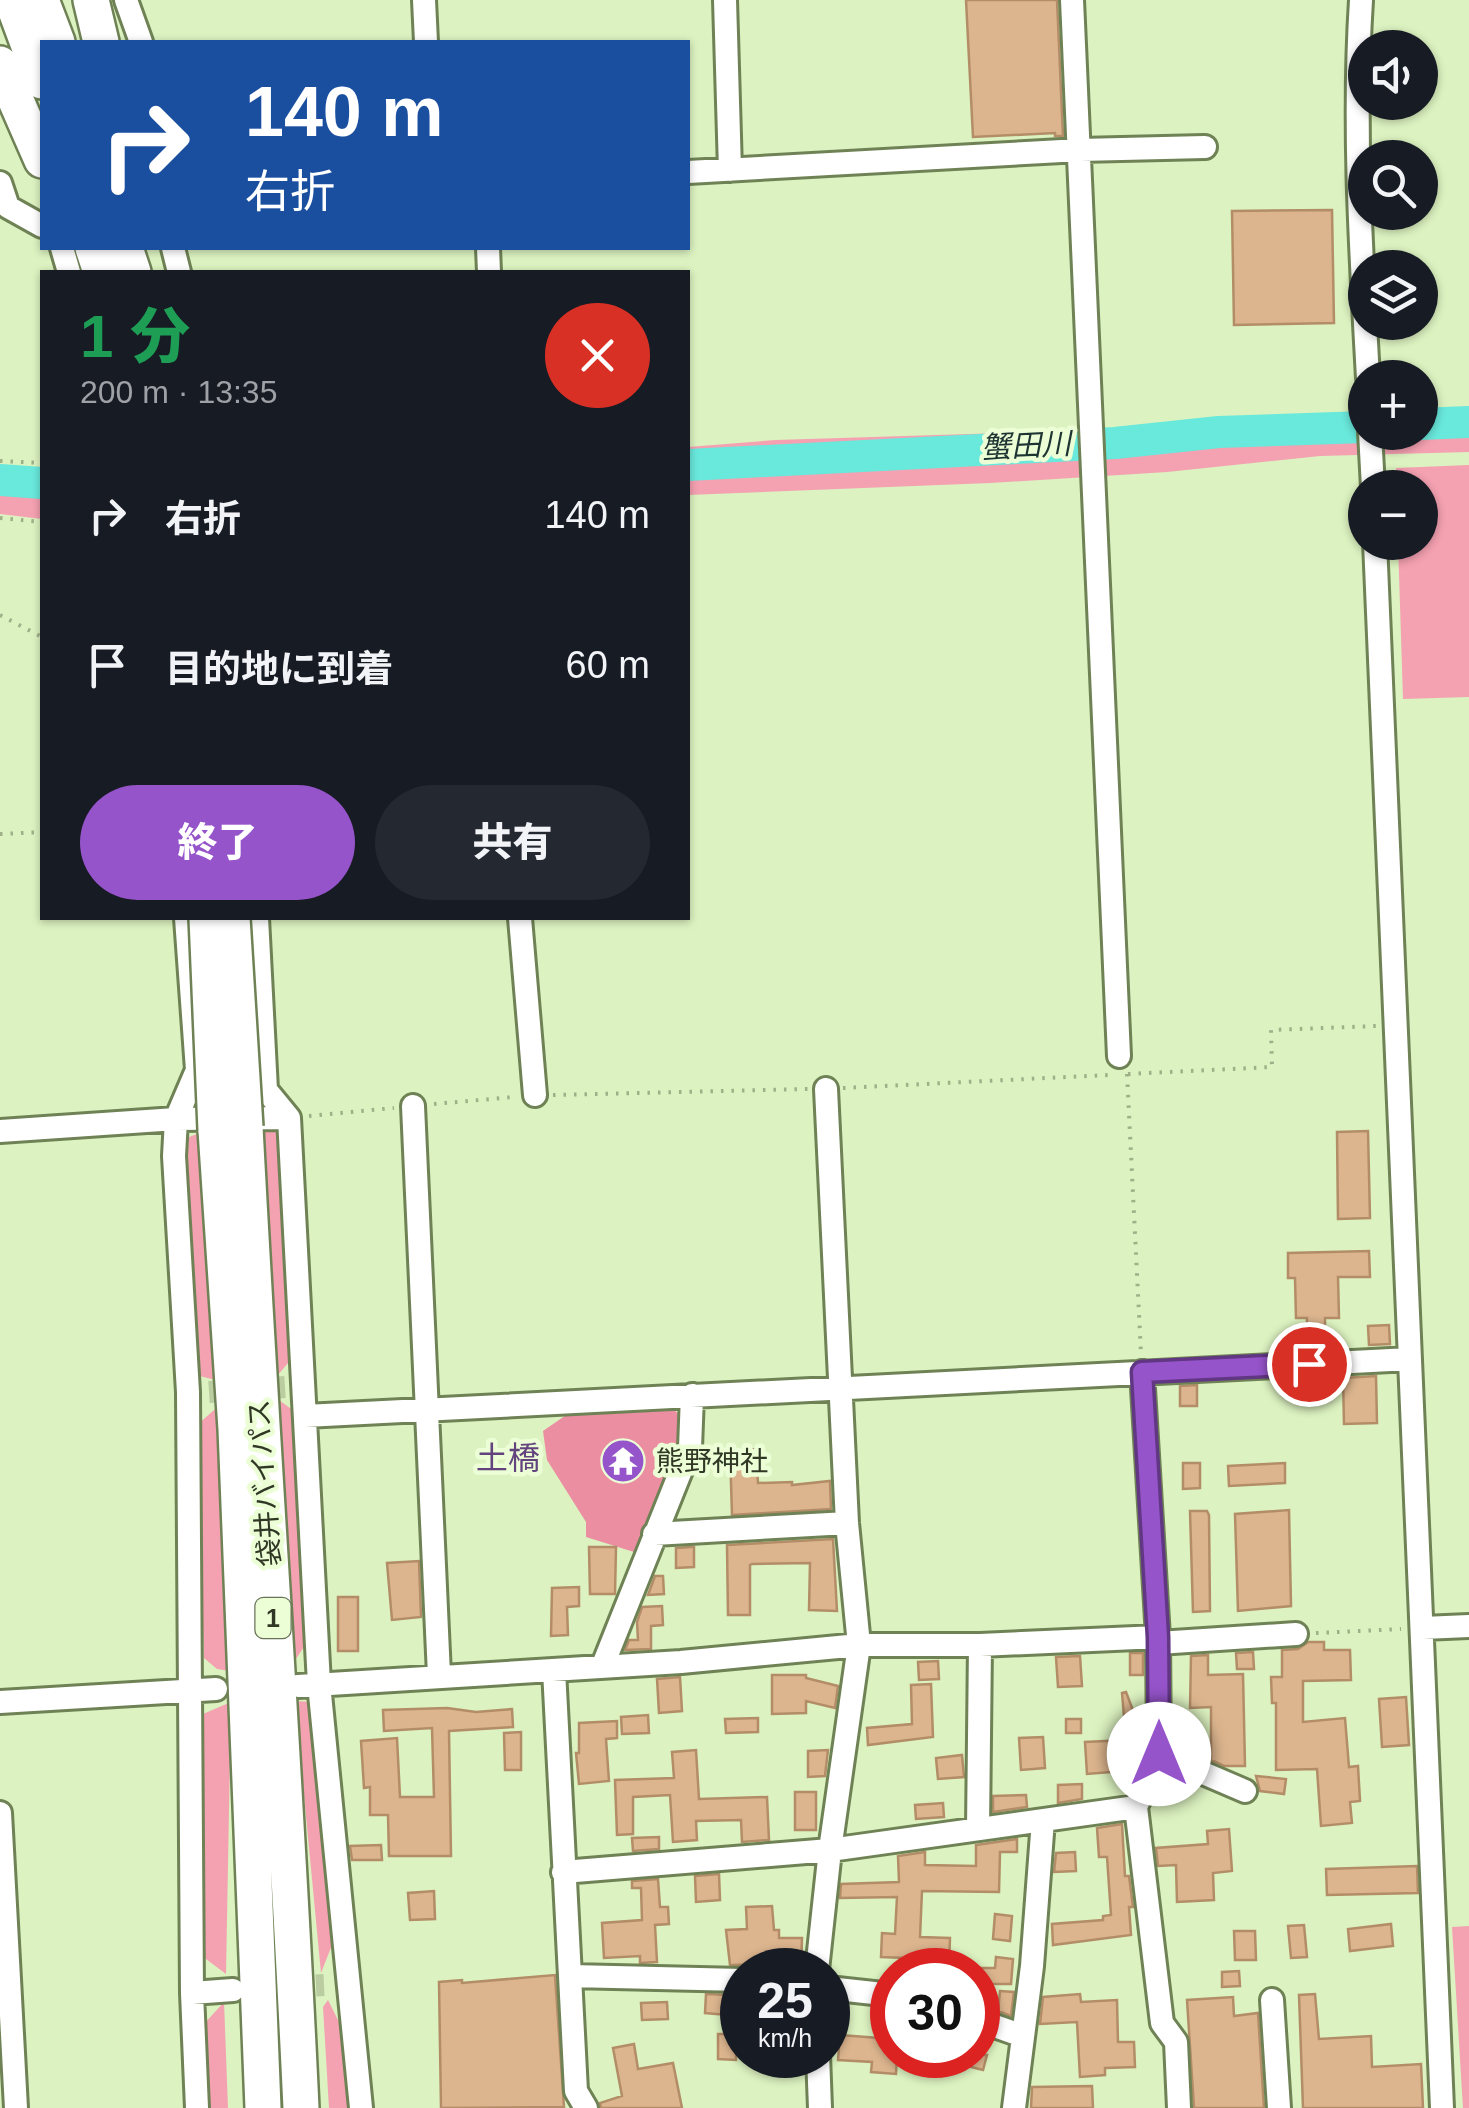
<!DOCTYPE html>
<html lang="ja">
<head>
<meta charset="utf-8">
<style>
	body { margin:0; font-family:Helvetica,"Noto Sans JP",sans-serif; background:#242831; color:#f1f3f6; height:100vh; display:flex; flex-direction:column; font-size:38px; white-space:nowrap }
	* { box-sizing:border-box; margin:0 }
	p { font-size:32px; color:#9ea1a6 }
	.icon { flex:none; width:55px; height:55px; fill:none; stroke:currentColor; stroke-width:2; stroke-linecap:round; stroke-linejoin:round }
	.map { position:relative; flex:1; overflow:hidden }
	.side { position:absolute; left:40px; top:270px; width:650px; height:650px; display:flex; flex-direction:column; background:#171b24; border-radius:0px; box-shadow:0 2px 8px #0004 }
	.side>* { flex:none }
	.guide { position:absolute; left:40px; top:40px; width:650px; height:210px; border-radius:0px; box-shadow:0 2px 8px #0004; background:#1a4fa0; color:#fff; overflow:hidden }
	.buttons { position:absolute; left:1348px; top:30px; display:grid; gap:20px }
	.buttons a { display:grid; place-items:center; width:90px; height:90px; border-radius:50%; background:#171b24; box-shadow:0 2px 8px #0004; font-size:50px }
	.speed { position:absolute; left:720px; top:1948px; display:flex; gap:20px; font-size:50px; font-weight:700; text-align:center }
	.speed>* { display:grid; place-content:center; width:130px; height:130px; border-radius:50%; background:#171b24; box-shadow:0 2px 8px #0004; line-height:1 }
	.speed small { font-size:25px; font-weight:400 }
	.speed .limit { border:15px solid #d22; background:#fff; color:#111 }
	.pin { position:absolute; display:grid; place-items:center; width:85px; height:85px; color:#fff; margin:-42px; border:5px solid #fff; border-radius:50%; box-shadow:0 2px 10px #0007 }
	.me { position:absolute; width:110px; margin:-55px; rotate:0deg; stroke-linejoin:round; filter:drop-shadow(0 0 8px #0008) }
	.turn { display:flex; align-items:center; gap:35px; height:210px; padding:0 40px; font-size:45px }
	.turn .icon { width:130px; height:130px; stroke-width:2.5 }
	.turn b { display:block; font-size:70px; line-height:85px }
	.round { display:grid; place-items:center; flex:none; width:105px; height:105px; border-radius:52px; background:#242831 }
	.headline { display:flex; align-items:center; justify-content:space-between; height:170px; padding:0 40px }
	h1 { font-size:60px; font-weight:800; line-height:75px; color:#1e9e55 }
	.button { display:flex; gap:20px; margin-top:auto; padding:20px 40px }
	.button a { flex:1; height:115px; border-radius:60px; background:#9554ca; color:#fff; font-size:40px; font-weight:800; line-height:115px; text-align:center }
	.button a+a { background:#242831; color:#f1f3f6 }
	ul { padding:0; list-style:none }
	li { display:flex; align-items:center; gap:30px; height:150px; padding:0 40px }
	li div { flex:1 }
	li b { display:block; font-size:38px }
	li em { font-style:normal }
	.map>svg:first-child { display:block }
	.green { fill:#f4a1b1 }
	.forest { fill:#eb8ea1 }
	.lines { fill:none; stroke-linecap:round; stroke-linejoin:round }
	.river { stroke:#69e8dc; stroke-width:32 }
	.building { fill:#dcb58e; stroke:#b28d67; stroke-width:2.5 }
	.minor-tunnel { stroke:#bacda1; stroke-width:22; stroke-dasharray:22 11; stroke-linecap:butt }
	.minor-casing { stroke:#6f8255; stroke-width:28 }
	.highway-casing { stroke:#6f8255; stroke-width:40 }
	.path { stroke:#9fb089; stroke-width:4; stroke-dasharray:2.5 8; stroke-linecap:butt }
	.minor { stroke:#fff; stroke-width:22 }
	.highway { stroke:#fff; stroke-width:35 }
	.highway-bridge-casing { stroke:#6f8255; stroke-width:40; stroke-linecap:butt }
	.highway-bridge { stroke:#fff; stroke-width:35 }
	.route-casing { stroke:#613783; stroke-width:25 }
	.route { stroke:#9554ca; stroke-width:18 }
	.labels { text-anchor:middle; stroke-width:9; stroke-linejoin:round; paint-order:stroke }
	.shield { fill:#ecfed6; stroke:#68735a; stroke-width:2.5 }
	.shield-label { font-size:25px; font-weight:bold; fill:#303825 }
	.poi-label { font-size:28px; fill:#303825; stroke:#ecfed6; text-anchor:start }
	.street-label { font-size:28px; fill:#303825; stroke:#ecfed6 }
	.water-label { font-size:30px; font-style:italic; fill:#1e3432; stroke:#ecfed6 }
	.quarter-label { font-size:32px; fill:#62437e; stroke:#ecfed6 }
</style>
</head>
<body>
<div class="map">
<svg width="1469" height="2108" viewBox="0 0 1469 2108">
	<rect width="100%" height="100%" fill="#dcf2c0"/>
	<path class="green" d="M1469 411V452L1320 456 1167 472 990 483 688 495V447L776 440 1134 429 1365 417V432H1420V414Z
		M1469 465V697L1403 699 1398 543 1420 542V488L1396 487V468Z
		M0 466 42 468V519L0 514Z
		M264 1120 289 1124 294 1356 277 1376Z
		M202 1132 219 1381 196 1375 184 1139Z
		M279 1400 298 1414 306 1644 291 1666Z
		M222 1403 230 1671 217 1669 204 1658 197 1425Z
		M295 1701 312 1702 334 1940 321 1973Z
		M231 1702 226 1974 202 1956 200 1742 203 1714Z
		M1469 1926V2108H1463L1452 1927Z
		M328 2000 343 2030 350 2108H329L323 2007Z
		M224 2002 228 2108H201L194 2035Z"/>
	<path class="forest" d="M669 1406 691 1424 652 1529 634 1552 586 1537V1522L547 1460 543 1431 572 1411Z"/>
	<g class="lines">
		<path class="river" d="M1420 424 1469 422
			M688 465 1115 443 1219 432 1365 427
			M0 480 42 483"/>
	</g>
	<path class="building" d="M966 0H1057L1063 136H1055V133L973 137Z
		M1332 210 1334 323 1234 325 1232 211Z
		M1368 1131 1370 1218 1338 1219 1337 1132Z
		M1369 1251 1370 1277H1338L1339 1318H1325V1348L1306 1349 1307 1318H1296L1295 1278H1288V1253Z
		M1389 1325 1390 1344 1369 1345 1368 1326Z
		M1376 1376 1377 1423 1344 1424 1343 1378Z
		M1197 1385V1406H1180V1386Z
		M756 1449 758 1483 792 1482V1485L830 1481 831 1509 732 1515 730 1451Z
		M1183 1463H1200V1488L1183 1489Z
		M1285 1463V1483L1229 1486 1228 1466Z
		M1289 1510 1291 1606 1238 1611 1235 1514Z
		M1190 1511H1207L1209 1515 1210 1611 1193 1612Z
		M833 1539 837 1611 809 1610 810 1563 752 1564 750 1565V1615H728L727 1545Z
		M589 1547H616L615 1594H590Z
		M691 1547H694V1567L676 1568V1548Z
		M419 1561 421 1617 392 1620 387 1563Z
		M655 1576H663L664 1594 648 1595Z
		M579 1587V1606L567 1607 568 1635 551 1636 552 1588Z
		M338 1597H358V1651H338Z
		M662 1606 663 1625 651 1626V1649L625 1650 629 1640H638L637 1622 642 1607Z
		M1308 1642H1324V1650H1350L1351 1680 1303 1681V1722L1345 1718 1349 1767 1358 1766 1360 1801 1350 1802 1352 1823 1321 1826 1317 1769 1276 1770V1703H1272L1271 1677H1282V1650L1298 1649Z
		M1253 1652 1254 1669H1237L1236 1653Z
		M1130 1653H1143V1675H1130Z
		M1208 1655V1675L1243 1674 1245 1766H1224L1211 1760V1707L1190 1708 1191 1656Z
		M1080 1656 1082 1686 1058 1687 1056 1657Z
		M938 1661 939 1679 919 1680 918 1662Z
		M772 1675H806V1678L838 1686 835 1708 806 1701V1713L772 1714Z
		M680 1677 682 1711 659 1713 657 1679Z
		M931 1684 933 1737 868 1745 867 1728 912 1724 911 1685Z
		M1126 1692 1142 1734V1755L1136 1770 1087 1774 1085 1742 1126 1740 1122 1693Z
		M1406 1697 1409 1745 1382 1747 1379 1699Z
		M447 1708 476 1712 512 1709 513 1727 449 1731 451 1856H389L388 1815H370V1787L364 1788 361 1741 397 1738 400 1797H434L432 1728 384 1731 383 1710Z
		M648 1715 649 1733 622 1734 621 1717Z
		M758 1718V1732L726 1733 725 1719Z
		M1066 1719H1081V1733H1066Z
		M617 1721V1738L606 1739 609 1781 579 1784 576 1753H579V1723Z
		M521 1732V1770H505L504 1733Z
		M1043 1737 1045 1768 1021 1770 1019 1738Z
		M696 1750 699 1799 767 1797 769 1840 742 1842 741 1820 696 1821 697 1840 673 1842 670 1795 633 1797V1834L617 1835 615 1780 674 1778 672 1752Z
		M828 1750 825 1776 808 1777V1751Z
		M962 1755 964 1777 938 1779 936 1758Z
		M1256 1776 1286 1779 1284 1794 1260 1791Z
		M1082 1784V1799L1058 1803V1785Z
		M795 1792H816V1830H795Z
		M1026 1795 1027 1807 993 1812V1796Z
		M943 1803 944 1817 916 1819 915 1805Z
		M1122 1824 1125 1876H1129L1133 1907H1129L1131 1935 1053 1945 1052 1924 1103 1920V1916L1111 1915 1107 1857H1099L1097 1828Z
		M1229 1829 1232 1871 1213 1873 1214 1900 1177 1902 1176 1865 1158 1866 1156 1848 1208 1844 1207 1831Z
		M659 1837V1849L633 1851 632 1838Z
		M1017 1839V1852H1000L999 1892 922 1891 920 1937 950 1938 949 1967H932V1959L881 1957 882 1933 895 1934 897 1897 840 1898 841 1884 899 1882 898 1856 925 1852V1865L976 1866V1845Z
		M381 1845 382 1860H352L350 1846Z
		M1075 1852 1076 1871 1054 1872 1056 1853Z
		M1417 1866 1418 1893 1327 1895 1326 1869Z
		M719 1874 720 1900 696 1902 695 1876Z
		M658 1879 660 1907H668L669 1924 655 1925 657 1962 640 1963V1956L604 1958 602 1923 642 1920 641 1888H632V1881Z
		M434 1891 435 1919 410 1920 408 1893Z
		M772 1906 774 1930H779V1938H802L801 1970 770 1969V1964L730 1965 726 1930 747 1929 746 1907Z
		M995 1914 1012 1916 1010 1941 993 1939Z
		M1391 1924 1393 1946 1350 1951 1348 1929Z
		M1304 1925 1307 1957 1291 1958 1288 1926Z
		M1234 1931H1255L1256 1960H1235Z
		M996 1957 1013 1959 1011 1984H978V1968H995Z
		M1239 1971 1240 1986 1222 1987V1972Z
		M555 1975 564 2107 441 2108 439 1982 462 1980V1983Z
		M1000 1991 1014 1992 1011 2016 998 2011Z
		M706 1994 729 1995 727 2015 705 2013Z
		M1080 1994 1081 2002 1117 2000 1118 2042H1134L1135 2067 1105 2068V2075L1080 2077 1077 2022 1040 2024 1043 1997Z
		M1315 1994 1319 2039 1371 2036 1372 2067 1421 2064 1423 2108H1303L1299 1995Z
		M1233 1997 1234 2016 1258 2013 1264 2108H1194L1187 2000Z
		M667 2002 668 2019 642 2020 641 2003Z
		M718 2034H737L736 2060 718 2059Z
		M840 2035 892 2039V2055H897L896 2074 871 2072 872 2062 838 2060Z
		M634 2044 638 2069 673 2063 682 2108H601L600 2103 622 2096 613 2048Z
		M943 2055H987L983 2070 943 2060Z
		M1092 2086 1093 2108H1031L1032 2087Z"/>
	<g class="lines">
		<path class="minor-tunnel" d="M209 1392 285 1387
			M283 1987 324 1985"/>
		<defs>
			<path id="minor" d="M126 0 141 42
				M424 0 426 42
				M725 0 730 170
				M1072 0 1119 1056
				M1361 0C1353 126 1361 251 1368 378
				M688 172 1080 150 1205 147
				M0 183 8 207 42 226
				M62 248 69 272
				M173 248 179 272
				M488 248 489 272
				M1370 432 1373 488
				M1375 542 1442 2108
				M186 918 197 1070 176 1119 174 1156 188 1392 192 1993 197 2108
				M257 918 266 1090 289 1118 319 1684 361 2108
				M520 918 535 1095
				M413 1106 439 1675
				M0 1131 176 1119 289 1118
				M1142 1372 1158 1637 1159 1754 1136 1807 1162 2023 1176 2042 1179 2108
				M305 1416 1410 1359
				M654 1534 847 1523
				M1423 1628 1469 1626
				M1158 1643 1296 1634
				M603 1665 690 1448 692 1395
				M554 1670 576 2091 586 2108
				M298 1686 681 1662 859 1645H980L1158 1637
				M0 1702 216 1689
				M1159 1754 1245 1791
				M0 1813 16 2108
				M978 1829 980 1645
				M563 1872 830 1850 1136 1807
				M817 1970 830 1850 859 1645 847 1523 826 1089
				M571 1976 742 1980
				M828 1988 892 1995
				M192 1993 233 1990
				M1272 2000 1279 2108
				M978 2020 1023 2036
				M818 2055 820 2108
				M1014 2108 1032 1966 1043 1820"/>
			<path id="highway" d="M12 0 42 81
				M41 0 57 42
				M91 0 101 42
				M0 64 42 160
				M93 248 101 272
				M125 248 133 272
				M245 1127C262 1454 286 1781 301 2108
				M216 1130 236 1429 263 2108"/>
		</defs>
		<use href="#minor" class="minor-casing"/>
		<use href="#highway" class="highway-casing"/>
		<path class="path" d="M0 461 42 463
			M0 518 42 522
			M0 615 42 637
			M0 834 42 832
			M1127 1074 1141 1354
			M1128 1074 1272 1067 1271 1030 1376 1026
			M843 1088 1108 1075
			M553 1095 809 1089
			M434 1104 514 1097
			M309 1116 394 1108
			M1316 1633 1401 1629"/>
		<use href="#minor" class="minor"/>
		<use href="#highway" class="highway"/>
		<defs>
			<path id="highway-bridge" d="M207 918 216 1130
				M232 918 245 1127"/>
		</defs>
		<use href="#highway-bridge" class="highway-bridge-casing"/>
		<use href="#highway-bridge" class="highway-bridge"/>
	</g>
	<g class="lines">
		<defs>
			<path id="route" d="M1159 1754 1158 1637 1142 1372 1309 1364"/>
		</defs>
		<use href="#route" class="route-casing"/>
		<use href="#route" class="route"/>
	</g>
	<defs>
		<symbol id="temple-disc" viewBox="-11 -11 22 22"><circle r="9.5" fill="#9554ca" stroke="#ecfed6"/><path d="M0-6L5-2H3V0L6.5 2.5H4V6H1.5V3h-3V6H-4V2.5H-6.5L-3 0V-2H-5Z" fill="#fff"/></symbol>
	</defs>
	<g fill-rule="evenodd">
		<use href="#temple-disc" x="598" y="1436" width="50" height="50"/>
	</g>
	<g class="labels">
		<rect class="shield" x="255.5" y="1598" width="35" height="40" rx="8"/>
		<g class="shield-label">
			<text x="273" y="1627">1</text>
		</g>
		<g class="poi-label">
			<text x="656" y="1471">熊野神社</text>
		</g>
		<g class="street-label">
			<text transform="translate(264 1483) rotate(-94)" y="10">袋井バイパス</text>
		</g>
		<g class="water-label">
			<text transform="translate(1026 446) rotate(-3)" y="10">蟹田川</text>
		</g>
		<g class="quarter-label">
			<text x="508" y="1469">土橋</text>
		</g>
	</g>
</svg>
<div class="buttons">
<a><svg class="icon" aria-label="sound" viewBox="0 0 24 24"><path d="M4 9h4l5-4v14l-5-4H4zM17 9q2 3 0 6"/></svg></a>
<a><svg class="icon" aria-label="search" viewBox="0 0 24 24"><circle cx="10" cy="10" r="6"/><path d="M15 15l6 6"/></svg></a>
<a><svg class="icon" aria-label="layers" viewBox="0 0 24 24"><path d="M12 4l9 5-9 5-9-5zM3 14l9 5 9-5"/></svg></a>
<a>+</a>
<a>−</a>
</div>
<div class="speed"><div>25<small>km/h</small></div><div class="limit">30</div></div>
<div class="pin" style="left:1309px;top:1364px;background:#d93025"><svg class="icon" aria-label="arrive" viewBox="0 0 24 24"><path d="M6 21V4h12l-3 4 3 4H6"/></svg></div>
<svg class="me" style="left:1159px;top:1754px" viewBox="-20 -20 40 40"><circle r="19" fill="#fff"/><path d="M0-13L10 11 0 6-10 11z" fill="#9554ca"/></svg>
<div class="guide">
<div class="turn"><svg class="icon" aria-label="right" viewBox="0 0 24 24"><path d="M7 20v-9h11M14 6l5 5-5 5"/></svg><div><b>140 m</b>右折</div></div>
</div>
<section class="side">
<div class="headline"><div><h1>1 分</h1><p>200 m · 13:35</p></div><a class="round" style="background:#d93025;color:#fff"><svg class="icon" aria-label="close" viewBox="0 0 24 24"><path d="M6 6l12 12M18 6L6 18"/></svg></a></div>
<ul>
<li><svg class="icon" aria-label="right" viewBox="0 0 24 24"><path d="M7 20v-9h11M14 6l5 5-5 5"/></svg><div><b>右折</b></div><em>140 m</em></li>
<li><svg class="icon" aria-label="arrive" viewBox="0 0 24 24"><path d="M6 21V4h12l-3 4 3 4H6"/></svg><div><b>目的地に到着</b></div><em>60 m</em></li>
</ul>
<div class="button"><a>終了</a><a>共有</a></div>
</section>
</div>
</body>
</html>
